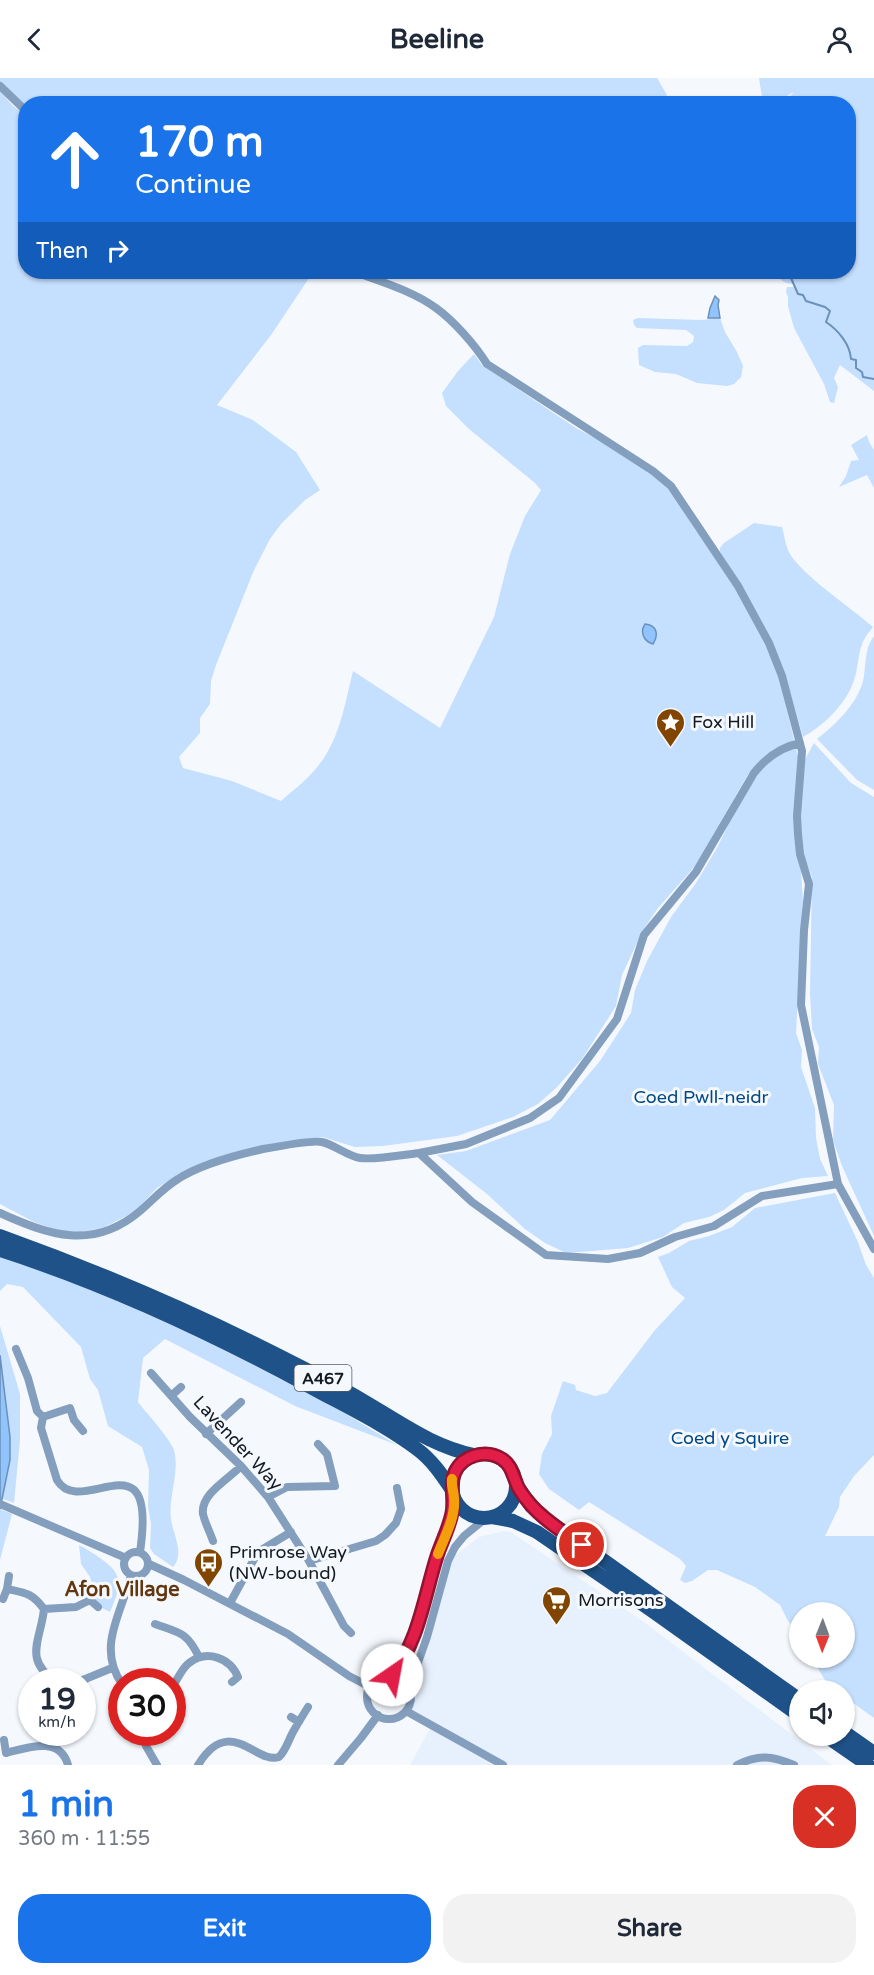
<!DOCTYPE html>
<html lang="en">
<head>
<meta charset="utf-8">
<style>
	body { margin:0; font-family:"Varela Round",sans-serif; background:#f2f2f3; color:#1f2937; height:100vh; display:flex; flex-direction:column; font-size:22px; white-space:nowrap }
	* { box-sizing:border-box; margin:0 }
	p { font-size:20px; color:#747a83 }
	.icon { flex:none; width:33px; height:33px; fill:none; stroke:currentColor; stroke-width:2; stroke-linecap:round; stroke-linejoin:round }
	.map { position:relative; height:1687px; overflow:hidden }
	.details { display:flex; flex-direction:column; background:#fff; flex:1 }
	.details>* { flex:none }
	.hud { position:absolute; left:18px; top:18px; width:838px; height:183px; border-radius:24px; box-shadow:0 2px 4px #0004; background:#1a73e8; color:#fff; overflow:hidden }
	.needle { width:39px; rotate:181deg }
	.tools { position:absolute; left:789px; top:1524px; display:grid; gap:12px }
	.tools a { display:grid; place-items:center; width:66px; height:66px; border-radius:50%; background:#fff; box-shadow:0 2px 4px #0004; font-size:30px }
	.speed { position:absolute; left:18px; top:1590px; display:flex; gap:12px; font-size:30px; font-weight:700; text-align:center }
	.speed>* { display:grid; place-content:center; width:78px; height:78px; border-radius:50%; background:#fff; box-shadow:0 2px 4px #0004; line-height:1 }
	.speed small { font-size:15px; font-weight:400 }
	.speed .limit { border:9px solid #d22; background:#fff; color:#111 }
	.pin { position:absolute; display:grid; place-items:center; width:51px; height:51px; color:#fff; margin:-26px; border:3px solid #fff; border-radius:50%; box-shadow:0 2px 6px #0007 }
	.me { position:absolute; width:66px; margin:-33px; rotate:33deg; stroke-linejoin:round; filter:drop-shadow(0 0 4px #0008) }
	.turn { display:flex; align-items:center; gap:21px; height:126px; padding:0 18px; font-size:27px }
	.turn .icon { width:78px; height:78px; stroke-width:2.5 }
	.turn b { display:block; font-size:42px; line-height:51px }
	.then { display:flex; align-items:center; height:57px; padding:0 18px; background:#0003; gap:12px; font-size:22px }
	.round { display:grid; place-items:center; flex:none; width:63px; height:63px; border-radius:24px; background:#f2f2f3 }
	.overview { display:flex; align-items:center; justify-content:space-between; height:102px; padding:0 18px }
	h1 { font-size:36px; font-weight:700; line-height:45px; color:#1a73e8 }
	.button { display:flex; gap:12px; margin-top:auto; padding:12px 18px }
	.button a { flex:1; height:69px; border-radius:24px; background:#1a73e8; color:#fff; font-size:24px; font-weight:700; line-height:69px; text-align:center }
	.button a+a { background:#f2f2f3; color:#1f2937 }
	header { display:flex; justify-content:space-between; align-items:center; height:78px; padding:0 18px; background:#fff; font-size:27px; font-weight:700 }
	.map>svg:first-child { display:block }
	.built { fill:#e7f1fd }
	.green { fill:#c5dffe }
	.water { fill:#91c3fd; stroke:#6b90bb; stroke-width:1.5 }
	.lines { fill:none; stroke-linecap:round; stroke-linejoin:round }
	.stream { stroke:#6b90bb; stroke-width:2 }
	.street { stroke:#849ebd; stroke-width:8 }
	.primary { stroke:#1f5288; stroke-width:14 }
	.route-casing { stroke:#92132f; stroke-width:15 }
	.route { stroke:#e11d48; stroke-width:10 }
	.slow { stroke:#f59e0b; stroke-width:10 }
	.labels { text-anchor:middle; stroke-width:6; stroke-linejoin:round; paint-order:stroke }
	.shield { fill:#f5f9fe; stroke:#575d64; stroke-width:1.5 }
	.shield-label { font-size:16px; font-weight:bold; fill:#131a22 }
	.poi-label { font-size:18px; fill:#131a22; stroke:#f5f9fe; text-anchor:start }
	.park-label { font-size:18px; fill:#004886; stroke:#f5f9fe }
	.street-label { font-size:18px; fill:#131a22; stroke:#f5f9fe }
	.neighbourhood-label { font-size:20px; font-weight:bold; fill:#62370f; stroke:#f5f9fe }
</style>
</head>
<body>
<header><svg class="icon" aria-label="back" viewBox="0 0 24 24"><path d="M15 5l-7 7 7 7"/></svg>Beeline<svg class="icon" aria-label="person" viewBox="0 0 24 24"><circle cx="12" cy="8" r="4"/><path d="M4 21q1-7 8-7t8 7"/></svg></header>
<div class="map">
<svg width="874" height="1687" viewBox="0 0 874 1687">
	<rect width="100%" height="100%" fill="#f5f9fe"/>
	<path class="built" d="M503 1453 511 1454 644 1544 832 1687H410L432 1647 406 1633 411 1619 409 1610 448 1483 479 1459Z"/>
	<path class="green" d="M0 0H657L667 17 661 26H26L25 31 0 5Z
		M759 0H874V313L840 287 834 300 838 309 834 325 830 324 824 306 794 250 788 228V219L786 214 787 209H795L794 206C784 206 780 202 775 194H849V26L784 25 794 14 774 25H763Z
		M0 13 13 28 25 37 26 194H313L271 257 217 327 253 342 296 374 320 412 305 422 281 446 270 461 254 492 216 587 211 603 210 626 200 640V655L179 679 183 690 232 703 281 723C291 714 303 705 312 695 339 667 344 629 353 593L440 650 494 539 510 476 525 438 541 412 535 405 469 351 446 328 442 315 458 293 474 276 482 287 576 350 621 374 670 410 694 450 708 468 734 507 767 566 778 595 794 662 781 668 763 680 747 698 696 787 658 830 643 852 622 897 616 928 582 981 557 1009 538 1026 513 1039 457 1058 383 1068 355 1069 323 1059 256 1069 184 1093 157 1110 141 1127 128 1137 105 1149 87 1153 73 1155 51 1150 34 1144 0 1126Z
		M638 240 702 242 720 240 725 254 737 274 743 288 741 299 734 306 727 308 697 305 676 296 655 294 639 287 638 270 643 267 687 268 693 264 694 258 686 252 637 250 634 247 633 242Z
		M867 357 869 364 874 372V410L867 397 839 409 846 398 851 383 859 382 851 367Z
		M754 445 782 449C784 456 785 465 788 472 797 494 853 531 873 549 871 552 867 556 865 560 857 573 859 591 853 605 845 627 823 648 803 659L790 613 745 513 720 474V470L724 465Z
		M874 558V712L857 702 817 661C835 647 854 629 862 607 867 591 863 572 874 558Z
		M814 665 851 705 874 719V1158L842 1088 833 1062 834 1027 818 986 819 969 812 951 810 916 812 799 804 778 800 739 805 681Z
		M795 667 798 678 795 762 801 794 803 823 796 955 802 972 801 989 815 1030 816 1060 820 1081 828 1098 802 1100 745 1115 724 1132 709 1139 684 1145 663 1159 628 1170 566 1175 545 1165 525 1151 487 1116 437 1077 466 1073 550 1042 600 983 631 935 635 912 647 883 671 839 696 805 718 768 737 729 764 687Z
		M835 1115 858 1164 866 1187 874 1200V1377L854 1398 840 1419 839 1429 825 1458H874V1640L845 1619 844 1612C826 1612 820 1593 813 1580H844V1534H800L799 1555 788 1543 780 1527 755 1509 717 1492H708L692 1503 685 1505 680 1502 686 1488 680 1481 589 1424 579 1432 549 1411 539 1396 542 1376 552 1356 551 1338 563 1303 575 1307 576 1312 595 1318 607 1315 655 1252 685 1220 672 1209 658 1179 669 1175 689 1163 709 1158 732 1149 755 1130Z
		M0 1172 84 1203 144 1235 207 1262 341 1333 397 1367 295 1328 165 1261 143 1280 138 1324C145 1333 171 1362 174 1372 180 1394 168 1420 171 1441 173 1456 185 1476 173 1489L154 1476 150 1470 151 1446 148 1429 149 1392 142 1369 108 1348 98 1312 90 1301 81 1269 23 1209 7 1206 0 1213Z
		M0 1248 20 1316V1362L14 1425 0 1420Z
		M0 1431 12 1436 0 1482Z
		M79 1467C87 1471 93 1475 100 1480 125 1497 121 1508 110 1534L102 1530 95 1521 90 1499 81 1486Z"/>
	<path class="water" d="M715 218 719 222 718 227 720 240H708L710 230Z
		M645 546C657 547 659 557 653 566 646 564 641 558 643 550Z
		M0 1277 10 1359V1382L0 1431Z"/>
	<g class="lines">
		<path class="stream" d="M792 194 791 200 798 216 803 217 806 223 825 229 830 233 826 244C838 252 850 266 851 281L856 282V290L862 294 863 299 874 301"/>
		<path class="street" d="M0 8 26 33
			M355 194C382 204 413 213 436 230 454 243 475 267 487 286L653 393 671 408 738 508 769 565 782 598 802 673 797 738 798 756 800 776 809 806 804 852 801 927 838 1106 874 1171
			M419 1075 466 1066 530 1040 559 1020 617 941 644 857 696 794 754 695C766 680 781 669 800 665
			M0 1135C49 1157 93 1173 140 1133 153 1122 163 1110 178 1101 201 1086 236 1077 263 1071 274 1069 313 1062 322 1064 335 1067 347 1078 360 1080 375 1082 402 1077 419 1075L472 1124 546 1177 608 1181 640 1175 675 1159 714 1148 762 1118 838 1106
			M16 1271 28 1300 37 1333 43 1339 41 1350 57 1402C81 1443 158 1352 140 1474
			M151 1295 190 1339 241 1388 268 1419 309 1483 344 1548 351 1555
			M172 1317 181 1309
			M43 1339 70 1330 74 1342 83 1353
			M206 1356 241 1324
			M268 1419 287 1409 335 1408 327 1376 318 1366
			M0 1426 126 1480
			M213 1463C210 1454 205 1445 203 1436 200 1416 229 1401 241 1388
			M124 1486a12 12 0 1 1 24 0a12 12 0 1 1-24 0Z
			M309 1483 376 1463 385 1457 396 1445 401 1431 397 1410
			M149 1486 184 1502 288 1556 349 1598 370 1609
			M7 1511 9 1498
			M88 1512 90 1522 98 1529
			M3 1521 7 1511C26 1515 32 1515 44 1531 41 1562 22 1582 57 1604
			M230 1525 258 1474 291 1454
			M44 1531 76 1529 90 1522
			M155 1546C180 1555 187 1554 199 1579
			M392 1597C419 1562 424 1519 437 1477 444 1458 451 1441 454 1420
			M367 1619a22 22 0 1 1 44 0a22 22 0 1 1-44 0Z
			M78 1604 112 1590
			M122 1606C96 1569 122 1535 131 1497
			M172 1609C178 1601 182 1590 189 1585 207 1571 230 1580 238 1599L232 1604
			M409 1610 427 1559 448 1483 455 1469 464 1458 486 1440
			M406 1633 503 1687
			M291 1639 299 1644
			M142 1654 146 1668 157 1687
			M4 1662 6 1675C26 1670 60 1657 68 1687
			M198 1687C230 1635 256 1687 279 1679 286 1672 289 1661 293 1654 298 1645 303 1637 308 1629
			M338 1687 361 1660 378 1637
			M737 1687C759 1676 772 1678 794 1687"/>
		<path class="primary" d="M0 1158C103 1195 203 1238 301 1289 325 1301 349 1314 372 1328 406 1348 435 1369 474 1377
			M0 1172C106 1206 209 1254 307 1307 343 1327 384 1346 417 1371 432 1382 442 1397 452 1412
			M452 1408a32 32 0 1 1 64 0a32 32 0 1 1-64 0Z
			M516 1406 531 1428 544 1440 800 1622
			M492 1439 513 1443 537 1454 651 1532 800 1638
			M844 1654 874 1675
			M826 1658 868 1687"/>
	</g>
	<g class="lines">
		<defs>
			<path id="route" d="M392 1597C419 1563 424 1519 437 1478 442 1463 449 1450 452 1435 455 1420 449 1407 455 1394 463 1377 486 1371 502 1381 511 1387 512 1395 516 1404 518 1412 526 1421 531 1427 545 1443 565 1455 582 1467"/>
		</defs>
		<use href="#route" class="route-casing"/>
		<use href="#route" class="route"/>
		<path class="slow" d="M438 1476C444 1460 456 1439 454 1420 454 1413 451 1409 452 1401"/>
	</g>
	<defs>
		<symbol id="sight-pin" viewBox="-11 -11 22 30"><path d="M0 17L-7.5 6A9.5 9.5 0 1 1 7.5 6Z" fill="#814500" stroke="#f5f9fe"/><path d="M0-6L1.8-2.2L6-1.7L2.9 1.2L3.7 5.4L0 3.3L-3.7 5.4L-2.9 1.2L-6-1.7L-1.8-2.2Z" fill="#fff"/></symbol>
		<symbol id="bus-pin" viewBox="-11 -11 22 30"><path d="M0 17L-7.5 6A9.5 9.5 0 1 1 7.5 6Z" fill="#814500" stroke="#f5f9fe"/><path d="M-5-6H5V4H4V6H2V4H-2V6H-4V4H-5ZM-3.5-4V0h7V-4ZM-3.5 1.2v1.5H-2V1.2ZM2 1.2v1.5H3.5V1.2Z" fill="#fff"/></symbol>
		<symbol id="supermarket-pin" viewBox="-11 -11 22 30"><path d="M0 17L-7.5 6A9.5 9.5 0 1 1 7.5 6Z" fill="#814500" stroke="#f5f9fe"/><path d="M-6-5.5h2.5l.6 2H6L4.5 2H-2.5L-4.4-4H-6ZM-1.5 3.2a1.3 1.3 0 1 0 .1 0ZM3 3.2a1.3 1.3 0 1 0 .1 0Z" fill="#fff"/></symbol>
	</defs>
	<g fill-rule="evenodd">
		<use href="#sight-pin" x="654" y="628" width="33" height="45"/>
		<use href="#bus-pin" x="192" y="1468" width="33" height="45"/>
		<use href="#supermarket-pin" x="540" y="1506" width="33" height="45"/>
	</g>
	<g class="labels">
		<rect class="shield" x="294.5" y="1287" width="57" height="26" rx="4.5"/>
		<g class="shield-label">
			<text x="323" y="1306">A467</text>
		</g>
		<g class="poi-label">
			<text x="692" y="650">Fox Hill</text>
			<text x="229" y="1480">Primrose Way<tspan x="229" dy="21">(NW-bound)</tspan></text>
			<text x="578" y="1528">Morrisons</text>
		</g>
		<g class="park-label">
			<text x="701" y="1025">Coed Pwll-neidr</text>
			<text x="730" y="1366">Coed y Squire</text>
		</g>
		<g class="street-label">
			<text transform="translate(238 1365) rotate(47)" y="6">Lavender Way</text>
		</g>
		<g class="neighbourhood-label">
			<text x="122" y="1518">Afon Village</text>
		</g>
	</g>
</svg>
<div class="tools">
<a><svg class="needle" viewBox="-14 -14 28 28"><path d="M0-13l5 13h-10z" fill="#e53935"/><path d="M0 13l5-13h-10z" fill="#747a83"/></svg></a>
<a><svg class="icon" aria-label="sound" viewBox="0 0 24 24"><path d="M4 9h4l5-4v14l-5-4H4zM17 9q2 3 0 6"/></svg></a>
</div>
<div class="speed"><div>19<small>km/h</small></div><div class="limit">30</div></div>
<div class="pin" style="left:582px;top:1467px;background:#d93025"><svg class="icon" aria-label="arrive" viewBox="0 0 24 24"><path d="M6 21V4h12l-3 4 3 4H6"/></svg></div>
<svg class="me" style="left:392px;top:1597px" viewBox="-20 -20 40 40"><circle r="19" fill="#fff"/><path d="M0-13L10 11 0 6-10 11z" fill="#e11d48"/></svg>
<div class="hud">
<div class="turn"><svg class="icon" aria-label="ahead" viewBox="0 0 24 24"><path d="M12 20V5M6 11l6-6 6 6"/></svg><div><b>170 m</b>Continue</div></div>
<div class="then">Then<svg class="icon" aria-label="right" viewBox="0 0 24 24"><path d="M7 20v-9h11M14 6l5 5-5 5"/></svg></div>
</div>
</div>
<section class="details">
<div class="overview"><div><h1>1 min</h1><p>360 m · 11:55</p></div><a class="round" style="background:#d93025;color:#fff"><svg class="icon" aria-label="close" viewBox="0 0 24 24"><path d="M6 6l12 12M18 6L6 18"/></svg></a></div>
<div class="button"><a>Exit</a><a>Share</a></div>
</section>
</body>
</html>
